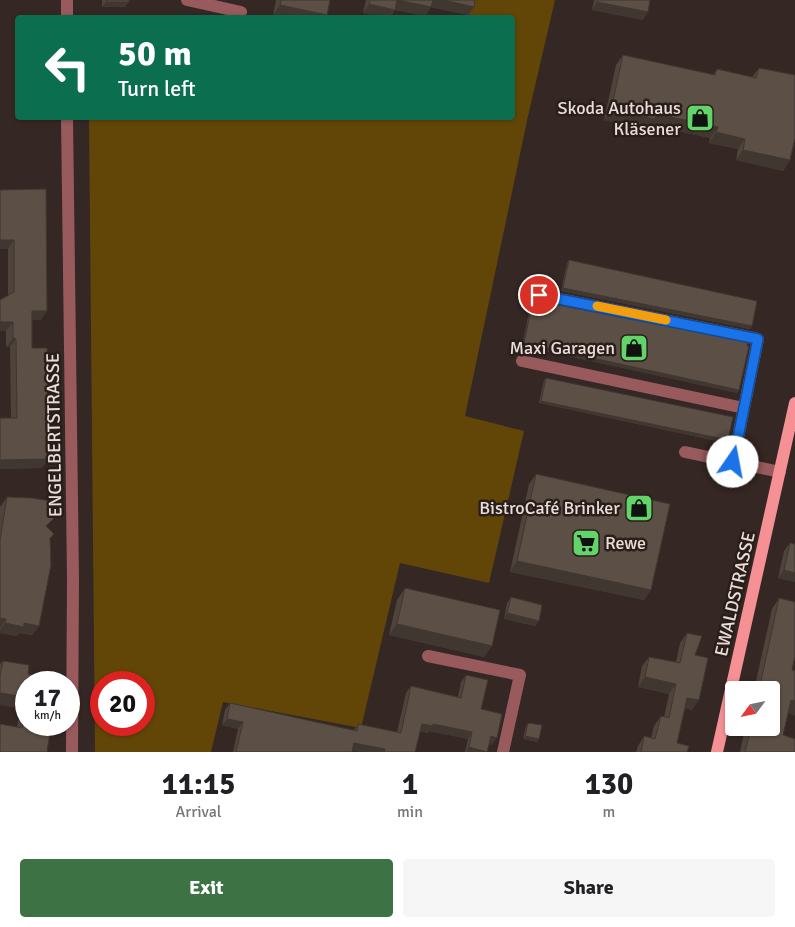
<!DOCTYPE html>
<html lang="en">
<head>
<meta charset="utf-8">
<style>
	body { margin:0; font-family:Signika,sans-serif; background:#f6f6f6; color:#202124; height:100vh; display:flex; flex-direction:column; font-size:19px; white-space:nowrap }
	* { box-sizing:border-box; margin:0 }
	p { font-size:16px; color:#757577 }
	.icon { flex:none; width:28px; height:28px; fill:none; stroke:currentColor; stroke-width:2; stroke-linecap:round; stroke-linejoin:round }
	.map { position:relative; height:752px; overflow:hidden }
	.sheet { display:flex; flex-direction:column; background:#fff; flex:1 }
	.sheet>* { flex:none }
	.banner { position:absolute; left:15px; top:15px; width:500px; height:105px; border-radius:5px; box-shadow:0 1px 4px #0004; background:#0b6e4f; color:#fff; overflow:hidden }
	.needle { width:32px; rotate:237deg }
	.controls { position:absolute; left:725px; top:681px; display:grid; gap:10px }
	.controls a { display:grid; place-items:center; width:55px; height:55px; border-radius:5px; background:#fff; box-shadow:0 1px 4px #0004; font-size:25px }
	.speed { position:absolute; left:15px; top:671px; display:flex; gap:10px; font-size:25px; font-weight:700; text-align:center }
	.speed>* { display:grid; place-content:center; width:65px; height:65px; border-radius:50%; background:#fff; box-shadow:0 1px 4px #0004; line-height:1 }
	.speed small { font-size:12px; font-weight:400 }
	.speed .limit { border:8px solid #d22; background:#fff; color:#111 }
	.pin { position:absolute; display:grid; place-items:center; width:42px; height:42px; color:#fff; margin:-21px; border:2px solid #fff; border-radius:50%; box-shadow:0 1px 5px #0007 }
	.me { position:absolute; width:55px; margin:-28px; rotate:12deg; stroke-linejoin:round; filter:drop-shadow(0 0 4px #0008) }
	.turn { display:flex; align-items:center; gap:18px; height:105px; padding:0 20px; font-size:22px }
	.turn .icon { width:65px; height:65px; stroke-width:2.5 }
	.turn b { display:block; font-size:35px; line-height:42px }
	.eta { display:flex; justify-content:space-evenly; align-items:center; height:85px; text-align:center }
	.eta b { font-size:30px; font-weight:800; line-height:35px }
	.action { display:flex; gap:10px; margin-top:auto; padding:10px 20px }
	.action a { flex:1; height:58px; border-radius:5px; background:#3d7244; color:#fff; font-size:20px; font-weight:800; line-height:58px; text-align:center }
	.action a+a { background:#f6f6f6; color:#202124 }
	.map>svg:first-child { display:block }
	.green { fill:#624608; fill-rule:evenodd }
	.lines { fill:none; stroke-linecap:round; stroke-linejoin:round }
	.minor { stroke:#985a5d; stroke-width:12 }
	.major { stroke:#f59095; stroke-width:12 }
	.wall { fill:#4e443c }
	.shaded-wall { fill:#403731 }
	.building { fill:#5b4f46; stroke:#403731 }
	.route-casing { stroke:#114b97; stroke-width:12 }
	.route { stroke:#1a73e8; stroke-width:9 }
	.slow { stroke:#f59e0b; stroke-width:9 }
	.labels { text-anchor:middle; stroke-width:5; stroke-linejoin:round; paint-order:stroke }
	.poi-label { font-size:18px; fill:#e7dedb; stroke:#2b1e19; text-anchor:end }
	.street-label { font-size:18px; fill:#e7dedb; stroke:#2b1e19 }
</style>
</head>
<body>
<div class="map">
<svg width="795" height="752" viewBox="0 0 795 752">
	<rect width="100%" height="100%" fill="#352723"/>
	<path class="green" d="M471 0H555L528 116 465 416 524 431 489 583 400 563 361 728 223 702 211 752H95L89 118H512V18L468 17ZM101 682H144V725H101Z"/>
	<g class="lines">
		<path class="minor" d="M187 0 241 12
			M67 18V0
			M67 118 73 578 72 752
			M539 295 758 339 733 462
			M522 361 744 408
			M685 452 780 472
			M428 656 520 675 503 752"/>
		<path class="major" d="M717 752 795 403"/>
	</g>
	<path class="wall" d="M102 0H129L125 7H102Z
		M276 0H330L327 15 325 18H283L273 15Z
		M366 0H475L474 7 468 15 431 7 425 16 395 10 390 18H385L363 13Z
		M594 0H650L643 20 592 10Z
		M623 55 713 75 717 69 752 77 759 68 790 160 783 171 736 160 738 149 709 143 710 138 651 125 648 130 604 120 616 65Z
		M0 190 41 320H32V348L42 468 0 469V418H11L10 347H6V331H0V300L8 296V249Z
		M569 260 752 326 750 329 561 291 567 263Z
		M533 300 739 390 737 393 522 346 531 302Z
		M546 378 726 443 539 403 544 380Z
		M536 474 651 590 644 600 510 572 529 484Z
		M7 497 47 527 50 539 39 626 32 635 19 633 17 636 0 633V507Z
		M790 543 795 544V582L778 578 784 551Z
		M405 588 492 646 484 657 389 635 397 600Z
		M511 597 539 621 535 626 504 619 507 603Z
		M779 598 792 670 788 713 783 735 795 752H740L745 728H771V690H754L772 609Z
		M687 633 695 655 692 710 685 708 677 743 687 752H636L638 746 644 736 651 738 654 726 661 716 664 717 669 694 638 687 642 666 649 657 676 662 680 643Z
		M3 661 26 682V725L47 752 17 727 20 708 0 705V664Z
		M466 675 481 709 492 745 489 744 487 752H465L468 739 429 731 428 733 420 731 415 752H360L352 750V752H233L238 729 222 725 225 710 230 703 353 731 358 724 397 732 406 693 411 686 458 697 461 682Z
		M528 723 539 739 537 742 523 739 526 726Z"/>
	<path class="shaded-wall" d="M397 0H443L474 7 468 15 431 7 425 16 391 9Z
		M106 2H129L125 7H102Z
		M597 2 648 12 643 20 592 10Z
		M369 4 395 10 390 18H385L363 13Z
		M280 5 327 15 325 18H283L273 15Z
		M611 110 656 114 718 127 710 138 651 125 648 130 604 120Z
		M716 132 745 139 738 149 709 143Z
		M743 150 790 160 783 171 736 160Z
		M0 240H14L8 249H0Z
		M563 288 752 326 750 329 561 291Z
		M32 311H47L41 320H26Z
		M0 322H13L6 331H0Z
		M13 338 16 339 10 347H6Z
		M524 343 739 390 737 393 522 346Z
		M541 401 728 440 726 443 539 403Z
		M49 459 42 468 0 469V460Z
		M517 561 651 590 644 600 510 572Z
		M784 570 795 573V582L778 578Z
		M507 613 539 621 535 626 504 619Z
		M0 618 6 619 0 628Z
		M5 623H24L39 626 32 635 19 633 17 636 0 633V630Z
		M397 624 492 646 484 657 389 635Z
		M645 677 676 684 669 694 638 687Z
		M0 693 26 697V699L20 708 0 705Z
		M687 698 699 700 692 710 681 707Z
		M791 700 795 701V716L783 711Z
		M227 719 243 722 238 729 222 725Z
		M422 724H433L472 732 468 739 429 731 428 733 417 731Z
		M491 736 497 738 492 745 486 743Z
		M525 736 539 739 537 742 523 739Z
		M354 743 385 749 383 752H360L349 750Z
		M469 747 487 752H466Z"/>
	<path class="building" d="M106 0H129V2H106Z
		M281 0H330L327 15 280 5Z
		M370 0H433L431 7 397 0 395 10 369 4Z
		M443 0H475L474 7Z
		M598 0H650L648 12 597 2Z
		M623 55 715 75 717 69 756 78 759 68 795 75V138L790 160 743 150 745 139 716 132 718 127 656 114 655 119 611 110Z
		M46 189 47 311H32V348H47L49 459 0 460V418H17L16 339 13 338V322H0V300L14 292V240H0V190Z
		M569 260 757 301 752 326 563 288Z
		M533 300 748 342 747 346H749L739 390 524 343Z
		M546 378 733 417 728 440 541 401Z
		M536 474 670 504 651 590 517 561Z
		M7 497 32 498 50 501V514L54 518 46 526 54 534 50 538 51 565 39 626 24 623V627L5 623 6 619 0 618V540Z
		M790 543 795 544V573L784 570Z
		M405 588 500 610 492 646 397 624Z
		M511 597 542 605 539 621 507 613Z
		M779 598 795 602V656L792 670 795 671V701L791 700 783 735 795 739V752H745L751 728H771V690H759Z
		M687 633 702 636 695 655 708 658 699 700 687 698 677 743 689 746 687 752H641L644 736 655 739 661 716 669 718 676 684 645 677 649 657 680 663Z
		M3 661 29 665 28 674 44 677 66 678V682H26V697L0 693V676Z
		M466 675 488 680 481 709 502 714 497 738 491 736 487 752 469 747 472 732 433 724V726L422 724 415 752H384L385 749 354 743 352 752H236L243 722 227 719 230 703 357 731 358 724 401 733 411 686 461 698Z
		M26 704V725H51L47 752H0V724L22 728Z
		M528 723 542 725 539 739 525 736Z"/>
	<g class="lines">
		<defs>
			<path id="route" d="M539 295 758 339 733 462"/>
		</defs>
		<use href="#route" class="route-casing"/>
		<use href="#route" class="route"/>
		<path class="slow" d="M597 306 666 320"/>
	</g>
	<defs>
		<symbol id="shop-square" viewBox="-11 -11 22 22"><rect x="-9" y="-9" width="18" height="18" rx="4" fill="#61d56a" stroke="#2b1e19"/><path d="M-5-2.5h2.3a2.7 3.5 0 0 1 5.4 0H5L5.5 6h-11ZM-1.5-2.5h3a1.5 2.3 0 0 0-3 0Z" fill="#111"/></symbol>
		<symbol id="supermarket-square" viewBox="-11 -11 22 22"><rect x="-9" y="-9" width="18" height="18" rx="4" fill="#61d56a" stroke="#2b1e19"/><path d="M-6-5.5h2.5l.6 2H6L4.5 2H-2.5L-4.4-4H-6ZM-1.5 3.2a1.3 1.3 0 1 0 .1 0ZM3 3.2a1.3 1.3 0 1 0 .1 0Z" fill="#111"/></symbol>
	</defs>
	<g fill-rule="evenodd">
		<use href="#shop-square" x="684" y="102" width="32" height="32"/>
		<use href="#shop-square" x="618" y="332" width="32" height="32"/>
		<use href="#shop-square" x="623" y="492" width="32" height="32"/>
		<use href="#supermarket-square" x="570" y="527" width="32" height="32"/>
	</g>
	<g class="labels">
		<g class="poi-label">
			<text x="681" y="114">Skoda Autohaus<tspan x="681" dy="21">Kläsener</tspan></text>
			<text x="615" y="354">Maxi Garagen</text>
			<text x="620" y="514">BistroCafé Brinker</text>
			<text x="605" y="549" text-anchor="start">Rewe</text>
		</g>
		<g class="street-label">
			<text transform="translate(54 435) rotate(-91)" y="6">ENGELBERTSTRASSE</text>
			<text transform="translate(735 594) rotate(-77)" y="6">EWALDSTRASSE</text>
		</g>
	</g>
</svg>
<div class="controls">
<a><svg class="needle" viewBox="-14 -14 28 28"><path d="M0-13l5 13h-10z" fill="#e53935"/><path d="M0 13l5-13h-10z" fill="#757577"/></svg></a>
</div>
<div class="speed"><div>17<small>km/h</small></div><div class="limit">20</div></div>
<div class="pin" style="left:539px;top:295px;background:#d93025"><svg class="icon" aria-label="arrive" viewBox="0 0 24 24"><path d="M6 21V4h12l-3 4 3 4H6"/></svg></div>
<svg class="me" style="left:733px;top:462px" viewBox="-20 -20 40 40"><circle r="19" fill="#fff"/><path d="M0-13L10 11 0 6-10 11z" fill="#1a73e8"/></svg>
<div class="banner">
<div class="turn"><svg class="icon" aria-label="left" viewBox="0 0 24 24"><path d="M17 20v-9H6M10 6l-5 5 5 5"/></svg><div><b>50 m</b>Turn left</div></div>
</div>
</div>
<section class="sheet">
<div class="eta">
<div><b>11:15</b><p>Arrival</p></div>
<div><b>1</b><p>min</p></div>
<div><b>130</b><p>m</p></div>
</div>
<div class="action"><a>Exit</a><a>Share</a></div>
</section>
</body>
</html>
